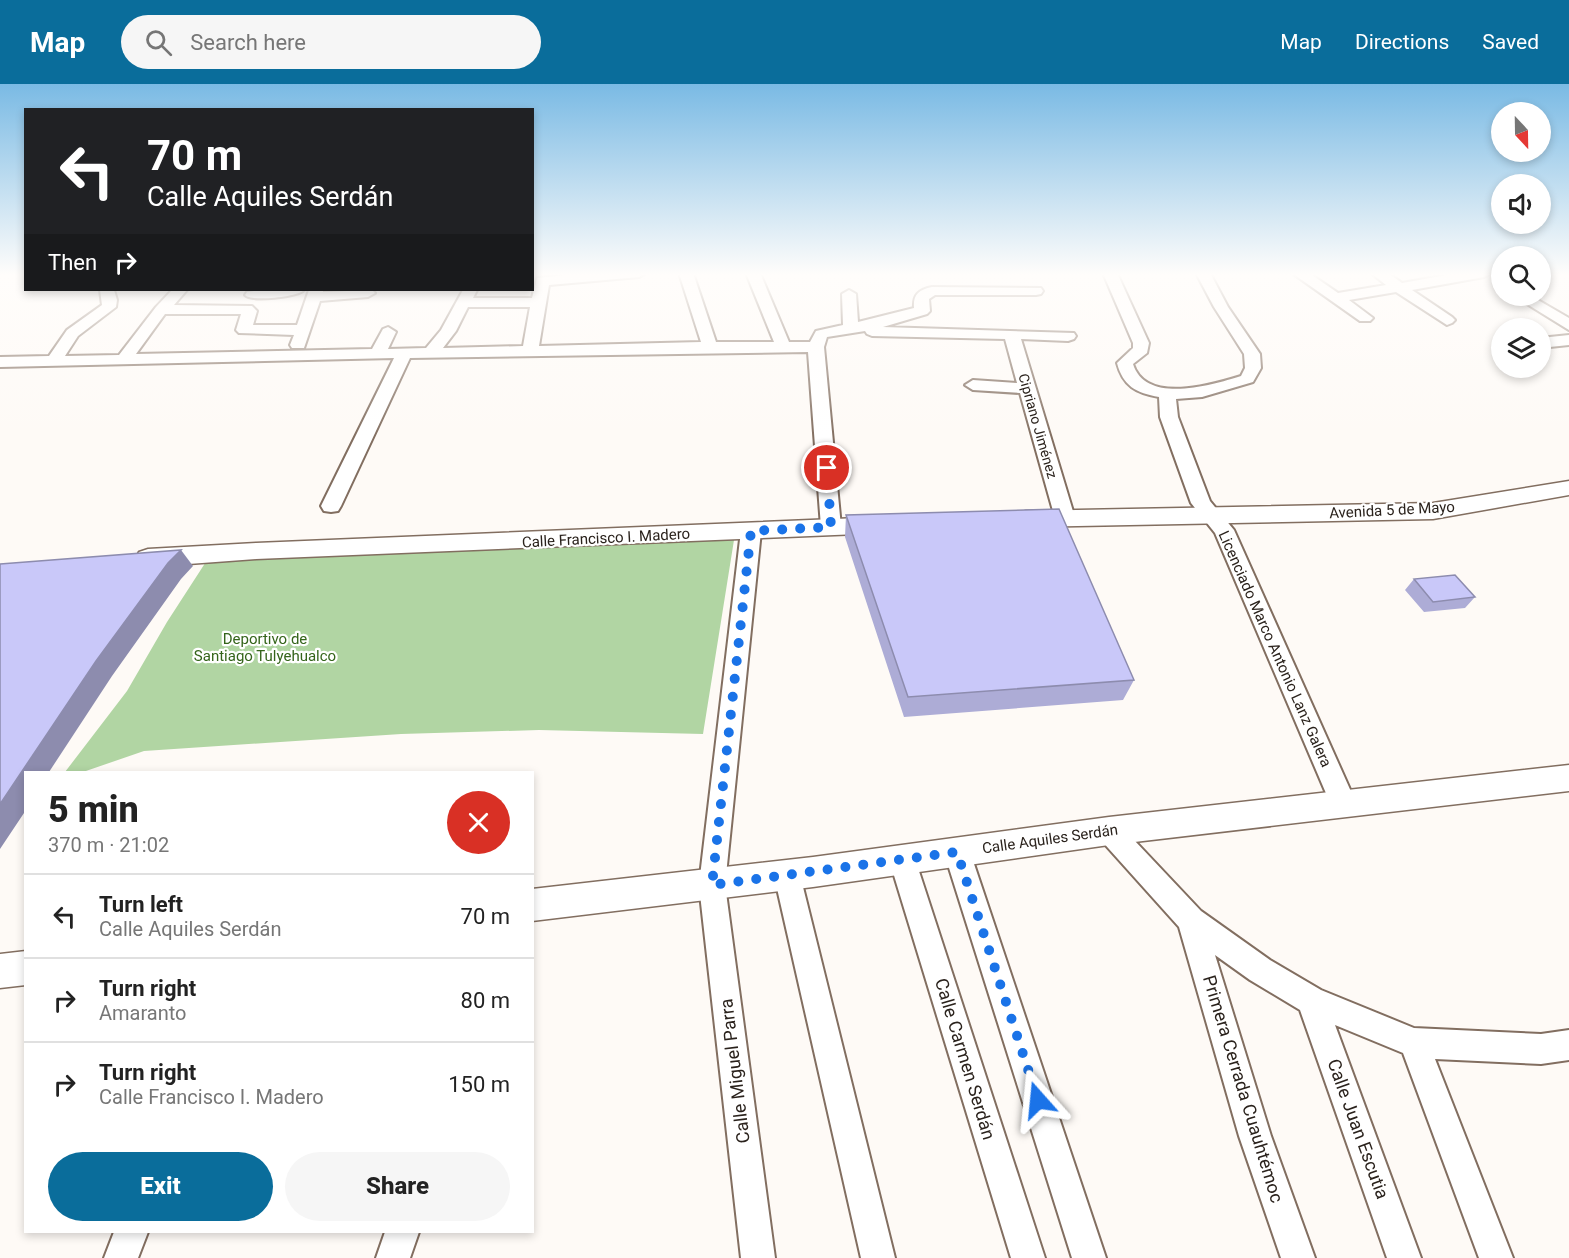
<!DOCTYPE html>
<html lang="en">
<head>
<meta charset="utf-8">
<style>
	body { margin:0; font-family:Roboto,sans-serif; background:#f6f6f6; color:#222; height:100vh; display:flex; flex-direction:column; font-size:22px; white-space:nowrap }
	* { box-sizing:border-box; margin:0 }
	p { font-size:20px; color:#767676 }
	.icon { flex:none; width:33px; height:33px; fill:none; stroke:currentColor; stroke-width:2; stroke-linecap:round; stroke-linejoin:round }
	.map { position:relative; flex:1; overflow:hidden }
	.side { position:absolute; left:24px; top:687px; width:510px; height:462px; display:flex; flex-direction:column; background:#fff; border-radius:0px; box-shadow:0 3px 9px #0003 }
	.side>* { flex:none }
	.top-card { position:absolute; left:24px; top:24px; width:510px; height:183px; border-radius:0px; box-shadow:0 3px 9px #0003; background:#202124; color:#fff; overflow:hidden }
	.needle { width:39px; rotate:158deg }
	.buttons { position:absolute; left:1491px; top:18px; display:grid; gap:12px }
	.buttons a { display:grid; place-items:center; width:60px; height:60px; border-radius:50%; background:#fff; box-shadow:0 3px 9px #0003; font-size:30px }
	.pin { position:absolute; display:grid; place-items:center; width:51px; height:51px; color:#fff; margin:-26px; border:3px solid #fff; border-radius:50%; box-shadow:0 2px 6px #0007 }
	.me { position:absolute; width:66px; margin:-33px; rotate:342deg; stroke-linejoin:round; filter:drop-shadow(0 0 4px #0008) }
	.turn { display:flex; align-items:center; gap:21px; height:126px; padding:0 24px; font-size:27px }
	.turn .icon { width:78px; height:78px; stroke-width:2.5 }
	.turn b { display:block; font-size:42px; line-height:51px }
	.then { display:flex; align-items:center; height:57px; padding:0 24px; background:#0003; gap:12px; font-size:22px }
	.round { display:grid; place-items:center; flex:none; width:63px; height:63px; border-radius:32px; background:#f6f6f6 }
	.head { display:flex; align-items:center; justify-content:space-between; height:102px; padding:0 24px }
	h1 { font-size:36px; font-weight:800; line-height:45px }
	.action { display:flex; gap:12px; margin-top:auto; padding:12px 24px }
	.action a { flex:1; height:69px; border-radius:36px; background:#0a6d9b; color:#fff; font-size:24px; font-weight:800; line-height:69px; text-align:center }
	.action a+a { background:#f6f6f6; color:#222 }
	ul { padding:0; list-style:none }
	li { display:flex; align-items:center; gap:18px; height:84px; padding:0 24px; border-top:2px solid #e0e0e0 }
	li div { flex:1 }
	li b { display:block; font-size:22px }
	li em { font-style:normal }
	header { display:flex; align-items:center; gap:36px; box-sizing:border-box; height:84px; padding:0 30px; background:#0a6d9b; color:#fff }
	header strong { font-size:28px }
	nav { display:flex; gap:33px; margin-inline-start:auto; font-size:21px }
	.search { width:420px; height:54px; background:#f6f6f6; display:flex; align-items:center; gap:15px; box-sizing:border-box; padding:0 21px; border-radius:33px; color:#767676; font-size:22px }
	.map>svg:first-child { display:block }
	.green { fill:#b1d5a3 }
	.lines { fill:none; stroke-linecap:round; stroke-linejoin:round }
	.minor-casing { stroke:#826e60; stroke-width:4 }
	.major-casing { stroke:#826e60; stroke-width:3 }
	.minor { fill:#fff; fill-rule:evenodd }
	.major { fill:#fff; fill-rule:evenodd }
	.wall { fill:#adacd6 }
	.shaded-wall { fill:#8d8cae }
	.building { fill:#c9c8f9; stroke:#8d8cae; stroke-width:1.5 }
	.route { stroke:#1a73e8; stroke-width:10; stroke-dasharray:0 18 }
	.labels { text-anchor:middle; stroke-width:4.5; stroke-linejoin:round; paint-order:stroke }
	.far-street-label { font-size:14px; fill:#2a221c; stroke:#fff }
	.street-label { font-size:15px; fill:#2a221c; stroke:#fff }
	.park-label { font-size:15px; fill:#34641a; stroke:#fff }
	.near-street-label { font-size:18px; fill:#2a221c; stroke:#fff }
</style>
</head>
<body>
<header>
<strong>Map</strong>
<div class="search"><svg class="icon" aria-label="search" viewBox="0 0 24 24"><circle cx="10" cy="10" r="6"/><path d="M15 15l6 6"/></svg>Search here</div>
<nav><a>Map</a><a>Directions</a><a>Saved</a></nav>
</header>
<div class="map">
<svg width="1569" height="1174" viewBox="0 0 1569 1174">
	<rect width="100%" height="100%" fill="#fefaf6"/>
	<path class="green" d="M734 456 703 650 539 646 401 650 144 667 83 688H65L127 607 167 538 211 470Z"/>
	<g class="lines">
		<defs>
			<path id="minor" d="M587 189H646L639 193 549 201 539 262 701 258 679 189H693L716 258H774L746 189H760L789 258H810L816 247 843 241 842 210 849 206 856 210 858 238 914 224C913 211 918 206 932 203L1041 204 1043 207 1041 210 1036 211H935L929 215 930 227 927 230 883 243 1074 249 1076 252 1074 255 1068 257 1021 255 1075 434 1072 439 1065 441 1058 439 1055 434 1020 309 973 306 965 301 973 296 1017 299 1005 255 872 252 867 250 865 247 827 253 824 263 841 443 838 448 831 450 824 448 821 443 808 268 410 274 341 422 338 427 331 428 324 427 321 422 394 274 0 283V273L49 272 67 246 102 221 100 206H114L117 216 116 223 78 252 65 272 119 271 156 223 172 206H187L174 221 252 222 257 227 253 241H297L309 206H323V208L372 206 375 209 368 213 320 217 304 264H292L290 261 294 251 239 249 236 246 241 230H165L136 270 372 265 383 245 388 243 396 248 388 265 426 264 441 246 463 206H477L473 214H532L537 194ZM468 223H530L523 262 443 264 456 247Z
				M1103 189H1117L1149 259 1147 269 1133 280C1146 321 1212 301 1241 292L1245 284 1244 270 1214 223 1196 189H1210L1228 223 1260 270 1261 284 1253 298 1202 313 1176 315 1178 333 1210 417 1234 446 1357 721 1353 729 1344 732 1335 729 1331 721 1215 449 1191 419 1160 333 1159 313C1136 309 1123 302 1117 279L1133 264V259Z
				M1292 189H1309L1338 209 1386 201 1371 189H1388L1402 199 1458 189H1491L1484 193 1412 206 1452 233 1455 236 1452 239 1447 241 1396 208 1349 216 1373 234 1370 237H1360Z
				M262 206H304C298 213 251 218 245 211L247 208Z
				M1514 212H1531L1569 234V246Z
				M1569 251V261L1540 264V254Z
				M751 440 758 442 761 447 725 801 775 1174H741L699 801 741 447 744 442Z
				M1109 735 1118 739 1201 827 1270 876 1321 906 1414 944 1541 950 1569 946V976L1541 980 1435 975 1513 1174H1479L1403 969 1335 941 1421 1174H1387L1300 926 1250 896 1215 871 1271 1052 1315 1174H1281L1239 1052 1179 843 1100 755 1096 747 1100 739Z
				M957 756 966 759 970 768 1106 1174H1072L944 768 948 759Z
				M902 763 911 766 915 775 1045 1174H1011L889 775 893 766Z
				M787 779 796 782 800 791 895 1174H861L774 791 778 782Z
				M114 1148H148L138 1174H104Z
				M385 1148H419L410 1174H376Z"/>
			<path id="major" d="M1569 397V411L1433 435 1026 443 1018 441 1014 435 1018 429 1026 427 1433 419Z
				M883 433 891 435 895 441 891 447 883 449 256 475 148 483 139 480 136 474 139 468 148 465 256 459Z
				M1569 681V707L1109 761 813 803 532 837V805L813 773 1109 733Z
				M26 867V901L0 904V870Z"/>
		</defs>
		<use href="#minor" class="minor-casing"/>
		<use href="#major" class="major-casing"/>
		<use href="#minor" class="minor"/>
		<use href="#major" class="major"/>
	</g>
	<path class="wall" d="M846 431 1134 596 1123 616 904 633 845 453Z
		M1414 495 1475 513 1465 524 1424 528 1405 506Z"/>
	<path class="shaded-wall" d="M181 466 193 482 181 495 112 592 49 688H26V726L0 765V720L96 577 168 479Z"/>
	<path class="building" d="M1059 425 1134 596 908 613 846 431Z
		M181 466 168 479 96 577 0 720V480Z
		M1455 491 1475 513 1433 518 1414 495Z"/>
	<linearGradient id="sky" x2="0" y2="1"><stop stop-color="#7abae4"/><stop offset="0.54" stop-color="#fffdfb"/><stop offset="1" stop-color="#fffdfb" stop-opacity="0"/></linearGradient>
	<rect width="1569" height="353" fill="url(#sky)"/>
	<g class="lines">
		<path class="route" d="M827 384 831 443 751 447 712 801 957 768 1038 1016"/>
	</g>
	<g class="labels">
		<g class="far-street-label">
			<text transform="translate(1038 342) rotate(74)" y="5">Cipriano Jiménez</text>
		</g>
		<g class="street-label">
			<text transform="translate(1392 426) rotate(-3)" y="5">Avenida 5 de Mayo</text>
			<text transform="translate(606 454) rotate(-3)" y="5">Calle Francisco I. Madero</text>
			<text transform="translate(1275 565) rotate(66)" y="5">Licenciado Marco Antonio Lanz Galera</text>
			<text transform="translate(1050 755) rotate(-8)" y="5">Calle Aquiles Serdán</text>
		</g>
		<g class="park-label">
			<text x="265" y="560">Deportivo de<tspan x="265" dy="17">Santiago Tulyehualco</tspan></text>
		</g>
		<g class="near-street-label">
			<text transform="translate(965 975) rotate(73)" y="6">Calle Carmen Serdán</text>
			<text transform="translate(735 987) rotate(-97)" y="6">Calle Miguel Parra</text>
			<text transform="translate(1243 1005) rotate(73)" y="6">Primera Cerrada Cuauhtémoc</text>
			<text transform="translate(1358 1045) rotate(70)" y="6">Calle Juan Escutia</text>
		</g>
	</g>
</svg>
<div class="buttons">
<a><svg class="needle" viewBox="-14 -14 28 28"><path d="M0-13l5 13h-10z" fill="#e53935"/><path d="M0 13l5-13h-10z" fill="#767676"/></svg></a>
<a><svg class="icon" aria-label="sound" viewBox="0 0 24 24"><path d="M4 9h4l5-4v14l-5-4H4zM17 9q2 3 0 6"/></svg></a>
<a><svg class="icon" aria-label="search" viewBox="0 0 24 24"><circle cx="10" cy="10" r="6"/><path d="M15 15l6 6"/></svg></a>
<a><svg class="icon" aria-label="layers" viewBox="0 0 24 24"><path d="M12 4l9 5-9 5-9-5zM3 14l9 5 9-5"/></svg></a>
</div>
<div class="pin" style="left:827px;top:384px;background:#d93025"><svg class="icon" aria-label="arrive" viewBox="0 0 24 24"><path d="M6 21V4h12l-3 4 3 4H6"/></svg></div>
<svg class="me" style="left:1038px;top:1016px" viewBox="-20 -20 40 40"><path d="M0-17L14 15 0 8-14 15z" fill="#1a73e8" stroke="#fff" stroke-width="4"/></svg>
<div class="top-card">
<div class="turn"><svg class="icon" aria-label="left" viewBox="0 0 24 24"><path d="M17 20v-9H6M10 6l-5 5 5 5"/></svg><div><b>70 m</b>Calle Aquiles Serdán</div></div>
<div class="then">Then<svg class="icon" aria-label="right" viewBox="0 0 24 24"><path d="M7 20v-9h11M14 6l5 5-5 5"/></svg></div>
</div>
<section class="side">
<div class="head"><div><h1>5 min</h1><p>370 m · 21:02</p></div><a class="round" style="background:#d93025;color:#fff"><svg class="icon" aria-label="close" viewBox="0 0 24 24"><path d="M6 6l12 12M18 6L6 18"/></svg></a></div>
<ul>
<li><svg class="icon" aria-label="left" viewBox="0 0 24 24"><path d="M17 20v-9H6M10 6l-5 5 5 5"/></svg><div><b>Turn left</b><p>Calle Aquiles Serdán</p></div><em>70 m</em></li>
<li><svg class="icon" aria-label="right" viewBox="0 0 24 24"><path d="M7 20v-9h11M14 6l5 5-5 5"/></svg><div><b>Turn right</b><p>Amaranto</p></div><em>80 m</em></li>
<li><svg class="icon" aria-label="right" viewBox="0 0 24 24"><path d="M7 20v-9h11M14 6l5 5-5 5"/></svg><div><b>Turn right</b><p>Calle Francisco I. Madero</p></div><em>150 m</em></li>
</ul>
<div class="action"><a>Exit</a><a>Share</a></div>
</section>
</div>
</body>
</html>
